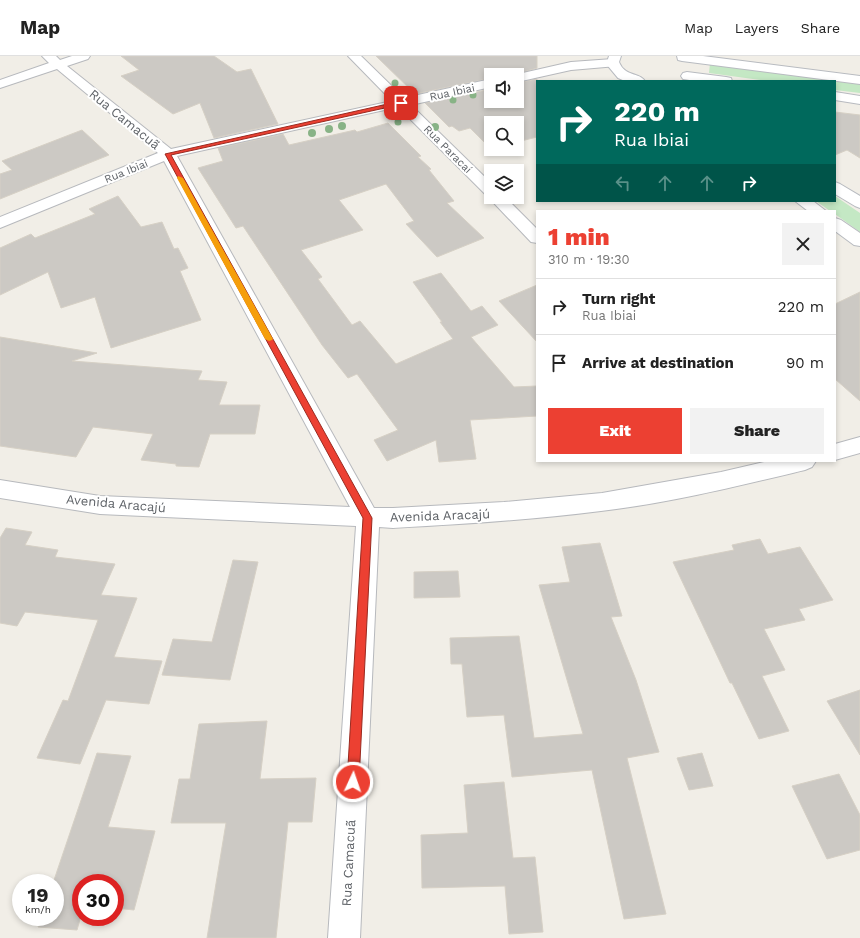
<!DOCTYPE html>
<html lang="en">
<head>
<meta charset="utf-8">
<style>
	body { margin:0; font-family:"Work Sans",sans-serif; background:#f2f2f2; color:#222; height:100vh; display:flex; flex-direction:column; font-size:15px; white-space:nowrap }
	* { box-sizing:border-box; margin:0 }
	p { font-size:13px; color:#767676 }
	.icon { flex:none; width:22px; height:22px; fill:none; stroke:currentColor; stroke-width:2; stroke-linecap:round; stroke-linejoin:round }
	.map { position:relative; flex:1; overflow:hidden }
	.side { position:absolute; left:536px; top:154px; width:300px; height:252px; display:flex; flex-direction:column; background:#fff; border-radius:0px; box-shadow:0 2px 6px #0003 }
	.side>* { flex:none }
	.top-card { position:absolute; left:536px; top:24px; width:300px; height:122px; border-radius:0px; box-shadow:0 2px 6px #0003; background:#00695c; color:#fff; overflow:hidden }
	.tools { position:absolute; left:484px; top:12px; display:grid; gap:8px }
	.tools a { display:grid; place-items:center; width:40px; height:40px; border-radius:0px; background:#fff; box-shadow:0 2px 6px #0003; font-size:20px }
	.speed { position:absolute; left:12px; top:818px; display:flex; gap:8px; font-size:20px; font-weight:700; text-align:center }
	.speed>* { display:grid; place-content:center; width:52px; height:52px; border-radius:50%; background:#fff; box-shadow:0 2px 6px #0003; line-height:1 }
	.speed small { font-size:10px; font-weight:400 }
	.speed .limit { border:6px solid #d22; background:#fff; color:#111 }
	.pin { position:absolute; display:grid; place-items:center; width:34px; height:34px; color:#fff; margin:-17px; border-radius:8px; box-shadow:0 2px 6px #0006 }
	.me { position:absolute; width:44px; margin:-22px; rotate:3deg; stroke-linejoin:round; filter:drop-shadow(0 0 3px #0008) }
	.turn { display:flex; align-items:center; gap:14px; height:84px; padding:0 12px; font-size:18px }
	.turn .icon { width:52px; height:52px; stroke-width:2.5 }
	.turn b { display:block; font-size:28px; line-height:34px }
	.lanes { display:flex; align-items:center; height:38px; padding:0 12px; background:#0003; justify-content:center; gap:20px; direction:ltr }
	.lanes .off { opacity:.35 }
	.round { display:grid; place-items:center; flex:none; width:42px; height:42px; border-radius:0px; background:#f2f2f2 }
	.head { display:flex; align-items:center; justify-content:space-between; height:68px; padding:0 12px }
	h1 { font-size:24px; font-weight:800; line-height:30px; color:#ec4032 }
	.action { display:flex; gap:8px; margin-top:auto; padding:8px 12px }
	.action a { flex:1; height:46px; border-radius:0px; background:#ec4032; color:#fff; font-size:16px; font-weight:800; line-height:46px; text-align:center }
	.action a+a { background:#f2f2f2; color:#222 }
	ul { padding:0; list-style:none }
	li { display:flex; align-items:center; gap:12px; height:56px; padding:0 12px; border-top:1px solid #e0e0e0 }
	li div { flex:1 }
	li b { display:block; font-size:15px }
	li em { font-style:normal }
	header { display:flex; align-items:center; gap:24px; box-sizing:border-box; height:56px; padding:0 20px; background:#fff; border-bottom:1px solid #e0e0e0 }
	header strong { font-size:19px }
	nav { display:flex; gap:22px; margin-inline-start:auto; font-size:14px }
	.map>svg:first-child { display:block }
	.green { fill:#c4e8c4 }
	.building { fill:#ccc9c4; stroke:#d6d0c5 }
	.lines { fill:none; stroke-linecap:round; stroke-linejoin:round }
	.street-casing { stroke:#b7b9bd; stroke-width:2 }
	.secondary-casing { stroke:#b8bbc0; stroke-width:2 }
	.street { fill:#fff; fill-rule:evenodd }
	.secondary { fill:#fff; fill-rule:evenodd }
	.tree { fill:#88b386 }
	.route { fill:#ec4032; stroke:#992a20 }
	.slow { fill:#f59e0b }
	.labels { text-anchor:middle; stroke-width:4; stroke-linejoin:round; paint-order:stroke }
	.far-street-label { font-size:11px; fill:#5e6267; stroke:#fff }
	.street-label { font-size:13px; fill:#5e6267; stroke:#fff }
</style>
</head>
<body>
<header>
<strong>Map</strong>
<nav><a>Map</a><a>Layers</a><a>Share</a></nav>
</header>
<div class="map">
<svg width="860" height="882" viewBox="0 0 860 882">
	<rect width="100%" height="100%" fill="#f1eee7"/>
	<path class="green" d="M710 7 860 27V37L835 34V25H768L709 17Z
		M835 140 860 157V176L835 158V155H830L816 145H835Z"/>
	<path class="building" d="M121 0H214L237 16 251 13 278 68 214 82 200 47 173 58 121 20 139 14Z
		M376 0H537V12L513 19H491V22L415 38Z
		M537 23V81L517 86V67H491V93L470 72 459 75 452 70 449 71 425 47 491 33V45H517V27Z
		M835 56 860 59V102L847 94 835 99Z
		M388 67 421 100 418 101 431 113 429 114 454 145 447 147 484 182 437 201 406 168 414 165 386 128 339 144 363 174 301 194 322 221 318 223 352 269 360 265 396 308 453 283 440 266H442L413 226 441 217 471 255 482 250 498 269 471 281 514 331 537 330V360L470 364 476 403 439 406 436 384 387 405 374 384 398 374 357 318 348 322 322 289 243 170 236 172 198 112 223 105 218 92 283 78 289 89 355 74 357 76Z
		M82 74 109 99 0 143V118L12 114 2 105Z
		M118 140 141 171 162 166 174 193 178 192 188 212 180 215 201 264 111 292 95 241 61 252 48 216 0 239V192L31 178 35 182 95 158 89 153Z
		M537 229V286L499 245Z
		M860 236V345L835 323V248Z
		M0 281 97 297 72 305 202 315 198 324 227 326 219 349H260L255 378H210L199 411 176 410V408L141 404 153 378 93 371 76 401 0 390Z
		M6 472 32 476 25 489 58 494 55 501 115 508 101 539 137 542 114 601 162 605 149 648 106 644 80 708 37 702 63 644 68 645 98 564 25 556 17 570 0 567V482Z
		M760 483 768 498 800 491 833 544 799 553 805 564 764 573 785 614 762 620 789 675 759 683 732 627H730L673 506 734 494 732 489Z
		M600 487 622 560 611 561 636 624 659 696 627 702 666 858 624 863 592 714 512 721 504 659 467 661 462 608H451L450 582 519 580 534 682 583 678 539 529 570 526 562 491Z
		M233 504 258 506 230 624 162 619 173 583 212 586Z
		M458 515 460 541 414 542V516Z
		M860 634V699L827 645Z
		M267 665 260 723 316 722 312 766H288L276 882H207L226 767H171L179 723H190L199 668Z
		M97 697 131 700 108 771 155 775 134 854 115 852V827H81V860L77 874 38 871 42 861H55V827H53Z
		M702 697 713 730 689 734 677 702Z
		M839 718 860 759V794L827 803 792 730Z
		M504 726 513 802 535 801 543 876 509 878 505 830 422 832 421 779 468 777 464 729Z"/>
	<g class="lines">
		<defs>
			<path id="street" d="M42 0H56L60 4 72 0H90L88 3 67 10 171 93 392 45 348 0H361L404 42 491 23V31L411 49 491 127V141H505L537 173V187L531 186 491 144 489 140 486 139 398 51 177 100 374 452H393L504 446 602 437 721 416 768 405H816L812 411 805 414C738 430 669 447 601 455 532 464 462 468 393 472L379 471 360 882H328L356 470 100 458 0 442V424L100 440 350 451 164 105 0 172V161L158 97 57 13 0 32V24L49 7Z
				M613 3 617 4 619 7 617 10 571 14 517 26V19H514L571 6Z
				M860 381V397L835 404V388Z"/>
			<path id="secondary" d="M609 0H621L619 6C625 21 639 16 645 25H625L618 22 608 10 607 6Z
				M677 0H703L860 20V28L682 5 678 4Z
				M687 16 726 21 731 22 732 25H696L683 23 681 20 683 17Z
				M835 36 860 40V48L835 44Z
				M835 126 840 128 860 140V152L855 150 835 138Z
				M795 145H813L826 155H808Z
				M835 162 841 164 860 177V190L854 189 835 175Z"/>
		</defs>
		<use href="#street" class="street-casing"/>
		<use href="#secondary" class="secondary-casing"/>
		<use href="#street" class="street"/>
		<use href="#secondary" class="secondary"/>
	</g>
	<g class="tree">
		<circle cx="395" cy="27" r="3.5"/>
		<circle cx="405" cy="36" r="3.5"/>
		<circle cx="473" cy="39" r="3.5"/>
		<circle cx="453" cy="44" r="3.5"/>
		<circle cx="398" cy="66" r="3.5"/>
		<circle cx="342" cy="70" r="4"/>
		<circle cx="435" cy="71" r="4"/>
		<circle cx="329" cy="73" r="4"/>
		<circle cx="312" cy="77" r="4"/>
	</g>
	<path class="route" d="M401 45 404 47 403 48 171 99 372 462 359 726 357 730 353 732 349 730 347 726 363 462 165 98Z"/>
	<path class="slow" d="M178 120 183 122 273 283 272 284 269 285 265 283 177 122Z"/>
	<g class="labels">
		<g class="far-street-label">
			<text transform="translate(452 36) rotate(-12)" y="4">Rua Ibiai</text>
			<text transform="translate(448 93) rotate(45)" y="4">Rua Paracaí</text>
			<text transform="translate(126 115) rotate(-22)" y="4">Rua Ibiai</text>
		</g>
		<g class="street-label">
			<text transform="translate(125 63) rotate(39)" y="5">Rua Camacuã</text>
			<text transform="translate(116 447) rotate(5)" y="5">Avenida Aracajú</text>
			<text transform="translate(440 459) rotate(-2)" y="5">Avenida Aracajú</text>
			<text transform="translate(348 807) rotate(-87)" y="5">Rua Camacuã</text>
		</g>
	</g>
</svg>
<div class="tools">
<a><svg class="icon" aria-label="sound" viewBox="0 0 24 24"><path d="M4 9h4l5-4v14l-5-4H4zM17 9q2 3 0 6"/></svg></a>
<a><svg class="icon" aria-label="search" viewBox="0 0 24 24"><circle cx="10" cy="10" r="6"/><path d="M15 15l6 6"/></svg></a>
<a><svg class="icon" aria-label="layers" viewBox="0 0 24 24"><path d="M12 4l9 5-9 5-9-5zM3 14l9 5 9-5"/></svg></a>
</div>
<div class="speed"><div>19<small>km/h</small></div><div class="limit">30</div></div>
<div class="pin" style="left:401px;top:47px;background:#d93025"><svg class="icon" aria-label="arrive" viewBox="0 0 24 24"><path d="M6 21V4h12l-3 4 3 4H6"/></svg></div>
<svg class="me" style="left:353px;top:726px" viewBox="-20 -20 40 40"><circle r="17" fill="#ec4032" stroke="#fff" stroke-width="3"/><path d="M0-11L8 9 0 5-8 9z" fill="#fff"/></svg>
<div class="top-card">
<div class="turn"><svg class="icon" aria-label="right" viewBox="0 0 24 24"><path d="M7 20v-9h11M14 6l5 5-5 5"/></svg><div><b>220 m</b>Rua Ibiai</div></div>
<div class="lanes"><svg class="icon off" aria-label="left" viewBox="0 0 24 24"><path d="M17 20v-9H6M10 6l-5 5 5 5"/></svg><svg class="icon off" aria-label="ahead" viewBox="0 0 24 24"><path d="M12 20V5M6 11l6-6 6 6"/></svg><svg class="icon off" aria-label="ahead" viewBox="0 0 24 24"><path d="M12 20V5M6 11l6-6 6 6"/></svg><svg class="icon" aria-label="right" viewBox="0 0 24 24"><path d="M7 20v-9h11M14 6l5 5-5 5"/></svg></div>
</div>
<section class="side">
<div class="head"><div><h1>1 min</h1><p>310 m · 19:30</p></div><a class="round"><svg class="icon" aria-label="close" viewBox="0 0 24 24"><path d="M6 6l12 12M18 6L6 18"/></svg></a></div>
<ul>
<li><svg class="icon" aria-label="right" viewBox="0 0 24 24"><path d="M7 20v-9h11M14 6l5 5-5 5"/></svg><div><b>Turn right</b><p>Rua Ibiai</p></div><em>220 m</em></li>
<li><svg class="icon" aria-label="arrive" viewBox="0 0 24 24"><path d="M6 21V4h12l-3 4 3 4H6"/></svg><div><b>Arrive at destination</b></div><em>90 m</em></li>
</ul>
<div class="action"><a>Exit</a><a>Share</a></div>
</section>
</div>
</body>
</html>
